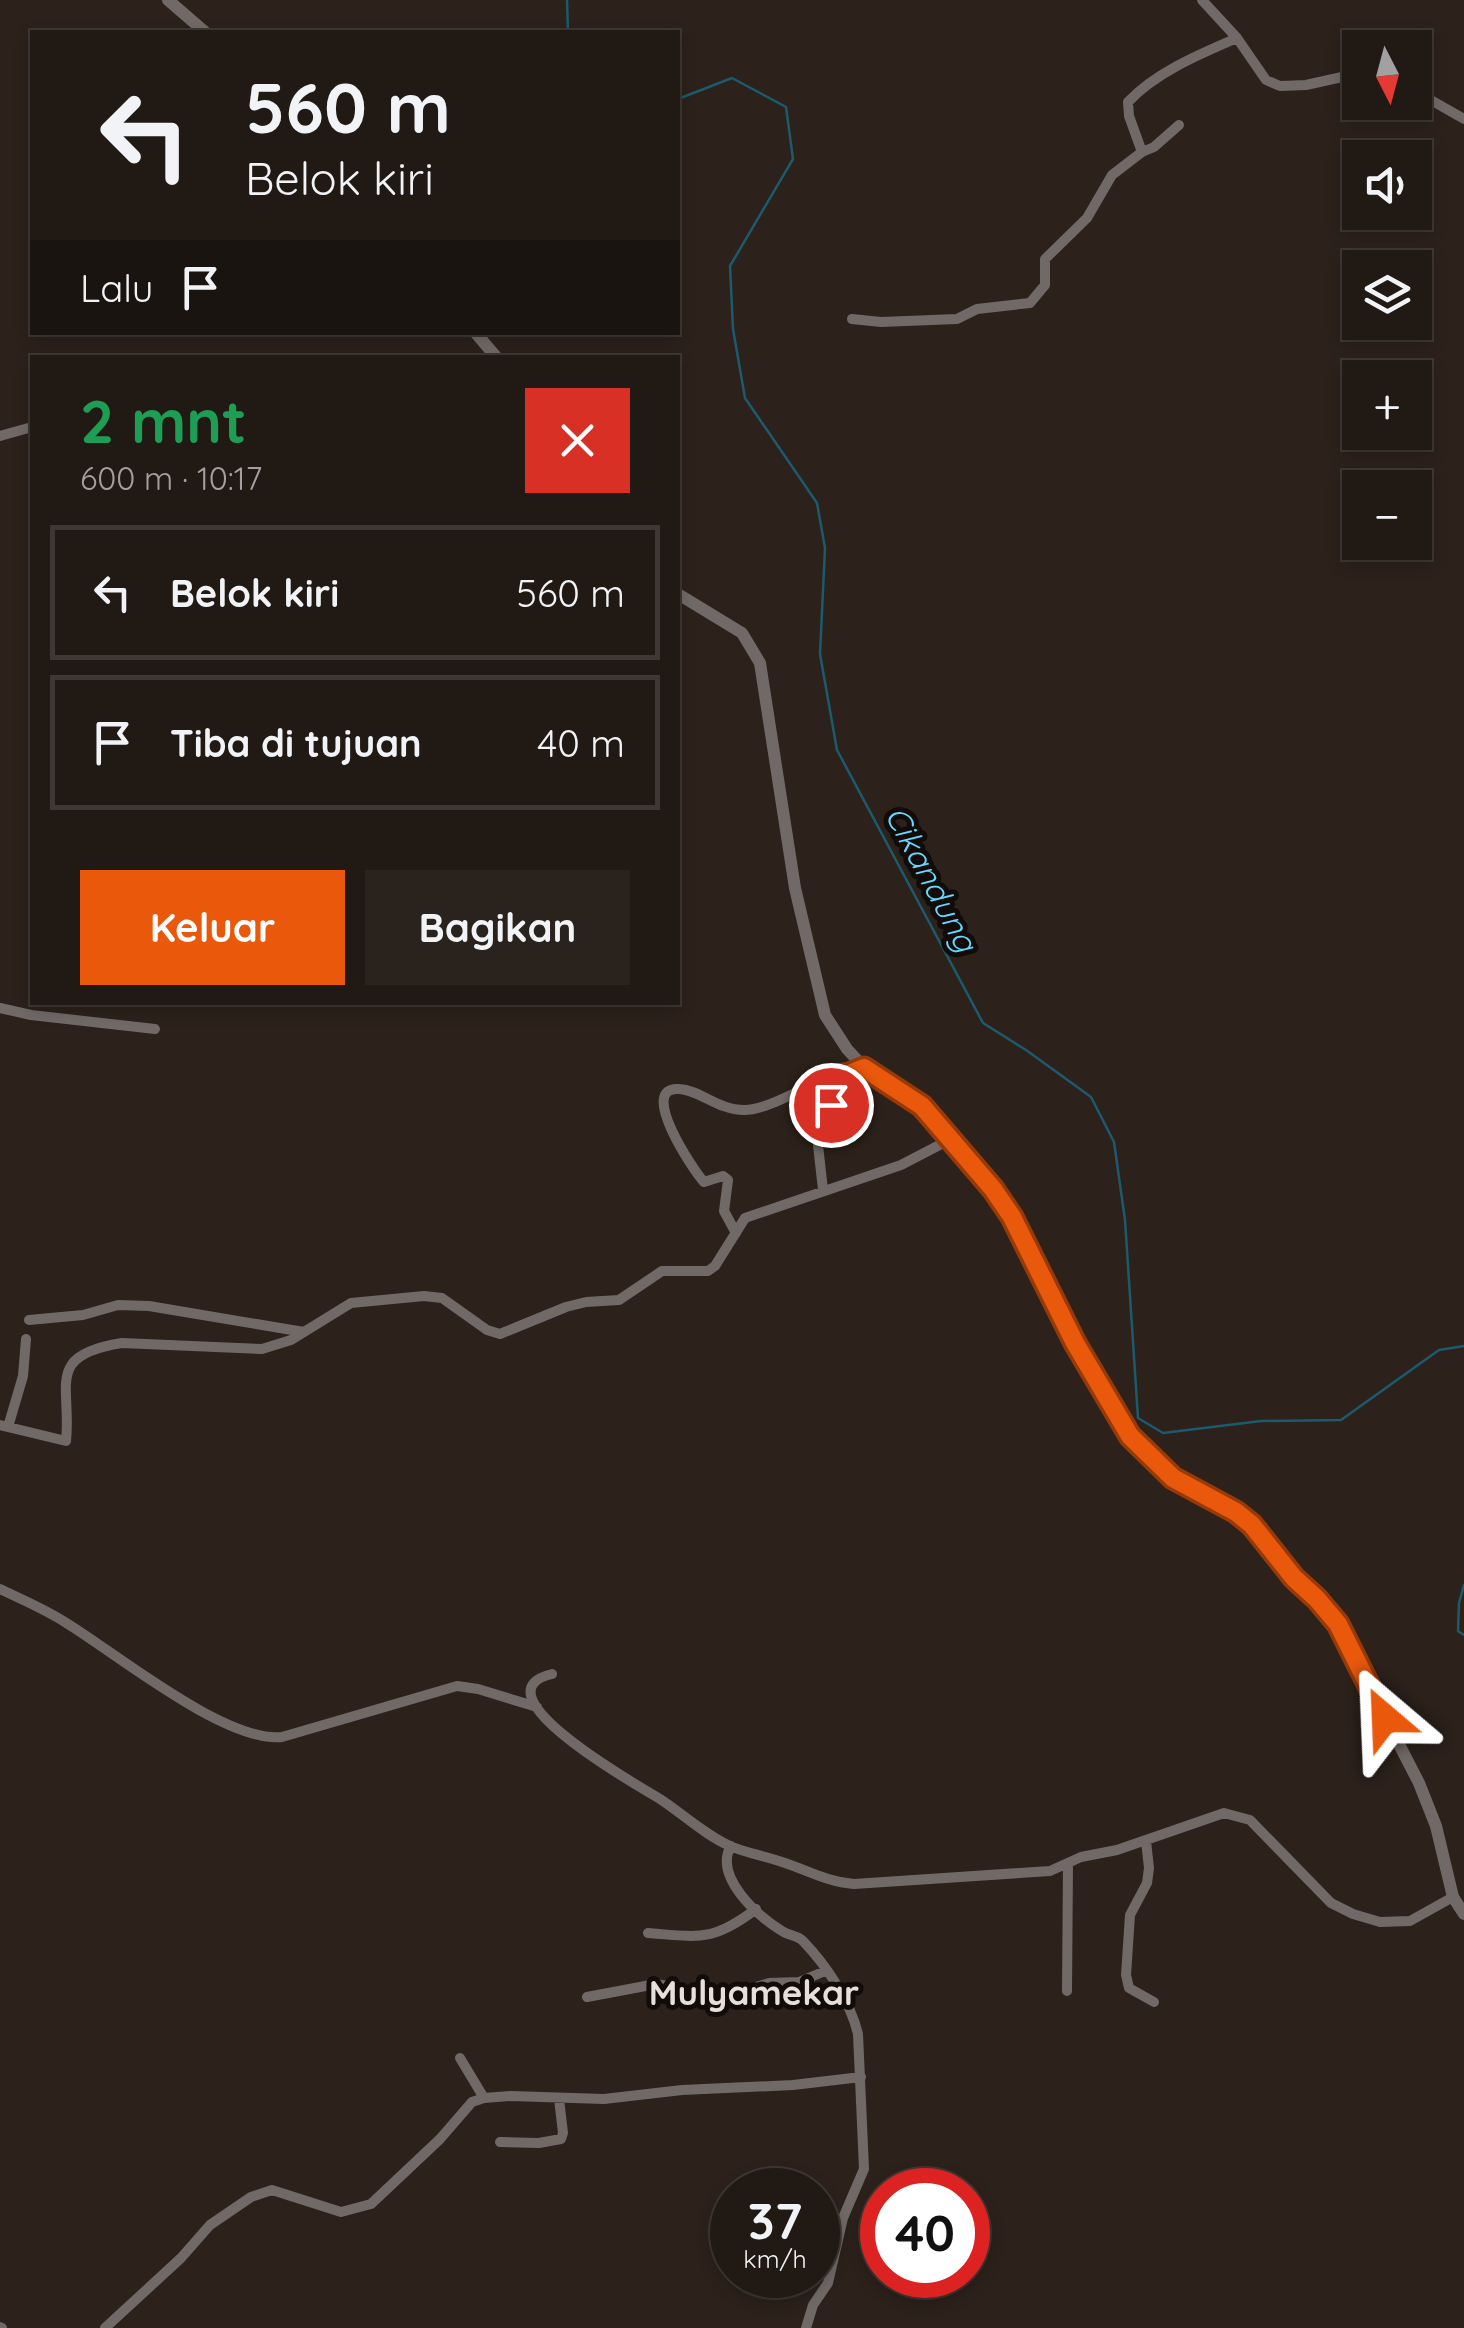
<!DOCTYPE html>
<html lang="id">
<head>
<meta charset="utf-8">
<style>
	body { margin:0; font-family:Quicksand,sans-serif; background:#29221d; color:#f1f3f6; height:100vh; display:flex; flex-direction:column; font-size:38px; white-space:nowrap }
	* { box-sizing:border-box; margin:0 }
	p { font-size:32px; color:#a2a0a0 }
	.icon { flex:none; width:55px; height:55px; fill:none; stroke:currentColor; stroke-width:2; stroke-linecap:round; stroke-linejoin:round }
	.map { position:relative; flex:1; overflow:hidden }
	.sheet { position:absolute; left:30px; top:355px; width:650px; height:650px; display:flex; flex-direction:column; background:#211914; border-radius:0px; box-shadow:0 5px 15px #0003,0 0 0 2px #3e3834 }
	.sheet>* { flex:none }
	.top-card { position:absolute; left:30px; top:30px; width:650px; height:305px; border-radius:0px; box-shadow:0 5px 15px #0003,0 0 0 2px #3e3834; background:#211914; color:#f1f3f6; overflow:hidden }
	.needle { width:65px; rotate:174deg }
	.controls { position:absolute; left:1342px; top:30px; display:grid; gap:20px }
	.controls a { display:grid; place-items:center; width:90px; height:90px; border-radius:0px; background:#211914; box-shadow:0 5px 15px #0003,0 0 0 2px #3e3834; font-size:50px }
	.speed { position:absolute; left:710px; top:2168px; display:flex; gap:20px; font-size:50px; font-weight:700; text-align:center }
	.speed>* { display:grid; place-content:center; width:130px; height:130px; border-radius:50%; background:#211914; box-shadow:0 5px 15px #0003,0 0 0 2px #3e3834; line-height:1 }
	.speed small { font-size:25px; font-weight:400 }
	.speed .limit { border:15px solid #d22; background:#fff; color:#111 }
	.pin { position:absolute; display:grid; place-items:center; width:85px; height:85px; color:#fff; margin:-42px; border:5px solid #fff; border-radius:50%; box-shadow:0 2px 10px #0007 }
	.me { position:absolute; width:110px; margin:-55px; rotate:334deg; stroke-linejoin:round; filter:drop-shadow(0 0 8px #0008) }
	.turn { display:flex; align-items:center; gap:35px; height:210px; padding:0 50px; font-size:45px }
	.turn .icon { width:130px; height:130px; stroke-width:2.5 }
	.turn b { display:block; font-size:70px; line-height:85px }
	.then { display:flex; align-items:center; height:95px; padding:0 50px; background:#0003; gap:20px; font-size:38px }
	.round { display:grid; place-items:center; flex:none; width:105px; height:105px; border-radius:0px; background:#29221d }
	.overview { display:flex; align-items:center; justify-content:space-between; height:170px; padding:0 50px }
	h1 { font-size:60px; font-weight:700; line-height:75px; color:#1e9e55 }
	.action { display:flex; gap:20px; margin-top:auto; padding:20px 50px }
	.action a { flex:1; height:115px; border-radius:0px; background:#ea580c; color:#fff; font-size:40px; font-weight:700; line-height:115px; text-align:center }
	.action a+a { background:#29221d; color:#f1f3f6 }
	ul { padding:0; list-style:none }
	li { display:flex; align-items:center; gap:30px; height:135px; margin:0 20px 15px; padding:0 30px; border:5px solid #3e3834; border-radius:0px }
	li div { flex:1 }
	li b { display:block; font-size:38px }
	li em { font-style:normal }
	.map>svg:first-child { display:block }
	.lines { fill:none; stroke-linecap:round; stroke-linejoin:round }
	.stream { stroke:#1c5a6d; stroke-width:2.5 }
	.minor { stroke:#706967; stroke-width:10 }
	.tertiary { stroke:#706967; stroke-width:12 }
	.route-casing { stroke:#983908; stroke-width:25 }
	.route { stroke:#ea580c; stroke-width:18 }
	.labels { text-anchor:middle; stroke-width:10; stroke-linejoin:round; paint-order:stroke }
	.water-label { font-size:32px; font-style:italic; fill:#67d9fe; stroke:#110c09 }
	.quarter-label { font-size:35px; font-weight:bold; fill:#e7dfdb; stroke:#110c09 }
</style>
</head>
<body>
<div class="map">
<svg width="1464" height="2328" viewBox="0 0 1464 2328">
	<rect width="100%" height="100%" fill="#2c211b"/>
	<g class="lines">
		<path class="stream" d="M567 0 568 32
			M678 99 732 78 786 107 793 159 730 266 733 329 745 398 817 503 825 548 820 654 837 750 983 1023 1026 1050 1091 1097 1114 1142 1125 1220 1138 1418 1163 1433 1261 1421 1341 1420 1439 1350 1464 1346
			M1464 1585 1459 1603 1458 1631 1464 1635"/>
		<path class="minor" d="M1202 0 1237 38 1266 80 1280 86 1306 85 1360 73
			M1415 91 1464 119
			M1142 152 1154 147 1179 125
			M852 319 881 322 957 319 977 309 1030 303 1045 285V259L1087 218 1112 175 1142 152 1129 116 1128 102C1156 72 1200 54 1237 38
			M0 436 32 427
			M0 1008 31 1015 155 1029
			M823 1190 818 1145 830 1135 831 1077 864 1068
			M736 1233 724 1211 728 1180 723 1176 704 1182C693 1170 637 1086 679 1089 700 1090 718 1110 744 1110 769 1110 806 1085 831 1077
			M29 1320 83 1315 118 1305 149 1306 304 1332
			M0 1425 66 1441C72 1386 44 1355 122 1343L262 1349 291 1340 351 1303 424 1296 442 1298 487 1330 500 1334 566 1307 586 1302 619 1300 662 1271H708L715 1266 745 1218 901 1165 951 1139
			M8 1427 23 1376 26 1339
			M0 1589C23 1600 47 1610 68 1624 118 1655 226 1743 282 1737L457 1686 478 1689 537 1707
			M552 1674C471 1693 644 1789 660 1799 683 1814 705 1835 730 1846 746 1853 765 1856 782 1862 807 1870 827 1882 854 1884L1050 1871 1081 1857 1117 1850 1224 1813 1250 1820 1331 1903 1353 1914 1380 1922 1410 1921 1453 1897
			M1146 1841 1149 1868 1147 1883 1130 1915 1126 1975 1129 1988 1154 2002
			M731 1846C713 1876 758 1917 782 1931 789 1936 797 1935 803 1941 827 1966 850 2001 858 2034L864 2169 843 2218 828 2283 813 2305 806 2328
			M648 1933C699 1937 713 1942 756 1909
			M1067 1991 1068 1863
			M587 1997 656 1984 679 1988 698 2001 709 2002 769 1983 799 1982 825 1971
			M460 2058 484 2098
			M500 2142 539 2143 561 2139 563 2133 559 2099
			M0 2327 2 2328
			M105 2328 181 2258 210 2225 251 2197 272 2190 341 2212 371 2204 440 2139 472 2102 484 2098 511 2096 604 2099 682 2090 793 2085 861 2077"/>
		<path class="tertiary" d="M168 0 205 32
			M475 332 497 358
			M678 594 742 633 760 663 795 888 825 1015 847 1049 871 1075 906 1095 930 1115 1012 1217 1108 1402 1139 1448 1173 1478 1244 1517 1294 1579 1317 1599 1337 1624 1419 1783 1436 1826 1453 1897 1464 1914"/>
	</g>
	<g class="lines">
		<defs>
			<path id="route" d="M831 1105V1077L849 1074 864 1068 922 1106 993 1189 1012 1217 1075 1343 1130 1436 1173 1478 1236 1512 1252 1525 1294 1578 1317 1599 1338 1624 1385 1718"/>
		</defs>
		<use href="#route" class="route-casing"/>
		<use href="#route" class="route"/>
	</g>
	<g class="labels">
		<g class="water-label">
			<text transform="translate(931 879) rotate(62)" y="11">Cikandung</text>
		</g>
		<g class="quarter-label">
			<text x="754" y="2005">Mulyamekar</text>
		</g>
	</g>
</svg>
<div class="controls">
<a><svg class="needle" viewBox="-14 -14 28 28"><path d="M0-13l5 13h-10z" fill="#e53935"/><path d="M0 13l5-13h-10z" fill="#a2a0a0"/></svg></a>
<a><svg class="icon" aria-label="sound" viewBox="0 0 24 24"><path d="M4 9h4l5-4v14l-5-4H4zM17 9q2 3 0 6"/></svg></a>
<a><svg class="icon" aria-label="layers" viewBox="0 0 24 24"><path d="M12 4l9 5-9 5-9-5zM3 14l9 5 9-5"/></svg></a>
<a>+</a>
<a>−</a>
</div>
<div class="speed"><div>37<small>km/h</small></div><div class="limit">40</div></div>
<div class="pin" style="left:831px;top:1105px;background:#d93025"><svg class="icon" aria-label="arrive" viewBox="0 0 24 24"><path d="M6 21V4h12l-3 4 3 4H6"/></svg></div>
<svg class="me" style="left:1385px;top:1718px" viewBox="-20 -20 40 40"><path d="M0-17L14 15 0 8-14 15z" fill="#ea580c" stroke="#fff" stroke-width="4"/></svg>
<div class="top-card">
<div class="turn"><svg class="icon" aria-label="left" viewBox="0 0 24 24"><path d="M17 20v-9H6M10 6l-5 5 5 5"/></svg><div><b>560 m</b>Belok kiri</div></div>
<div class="then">Lalu<svg class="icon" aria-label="arrive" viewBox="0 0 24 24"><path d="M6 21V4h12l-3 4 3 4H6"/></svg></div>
</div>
<section class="sheet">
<div class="overview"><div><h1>2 mnt</h1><p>600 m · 10:17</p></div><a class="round" style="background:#d93025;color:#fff"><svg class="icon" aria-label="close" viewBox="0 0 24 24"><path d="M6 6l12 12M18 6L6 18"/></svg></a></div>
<ul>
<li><svg class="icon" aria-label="left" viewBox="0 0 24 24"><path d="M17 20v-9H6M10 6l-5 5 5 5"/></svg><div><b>Belok kiri</b></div><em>560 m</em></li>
<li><svg class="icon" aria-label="arrive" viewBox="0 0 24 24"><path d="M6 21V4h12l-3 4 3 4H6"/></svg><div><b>Tiba di tujuan</b></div><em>40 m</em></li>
</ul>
<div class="action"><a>Keluar</a><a>Bagikan</a></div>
</section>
</div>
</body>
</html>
